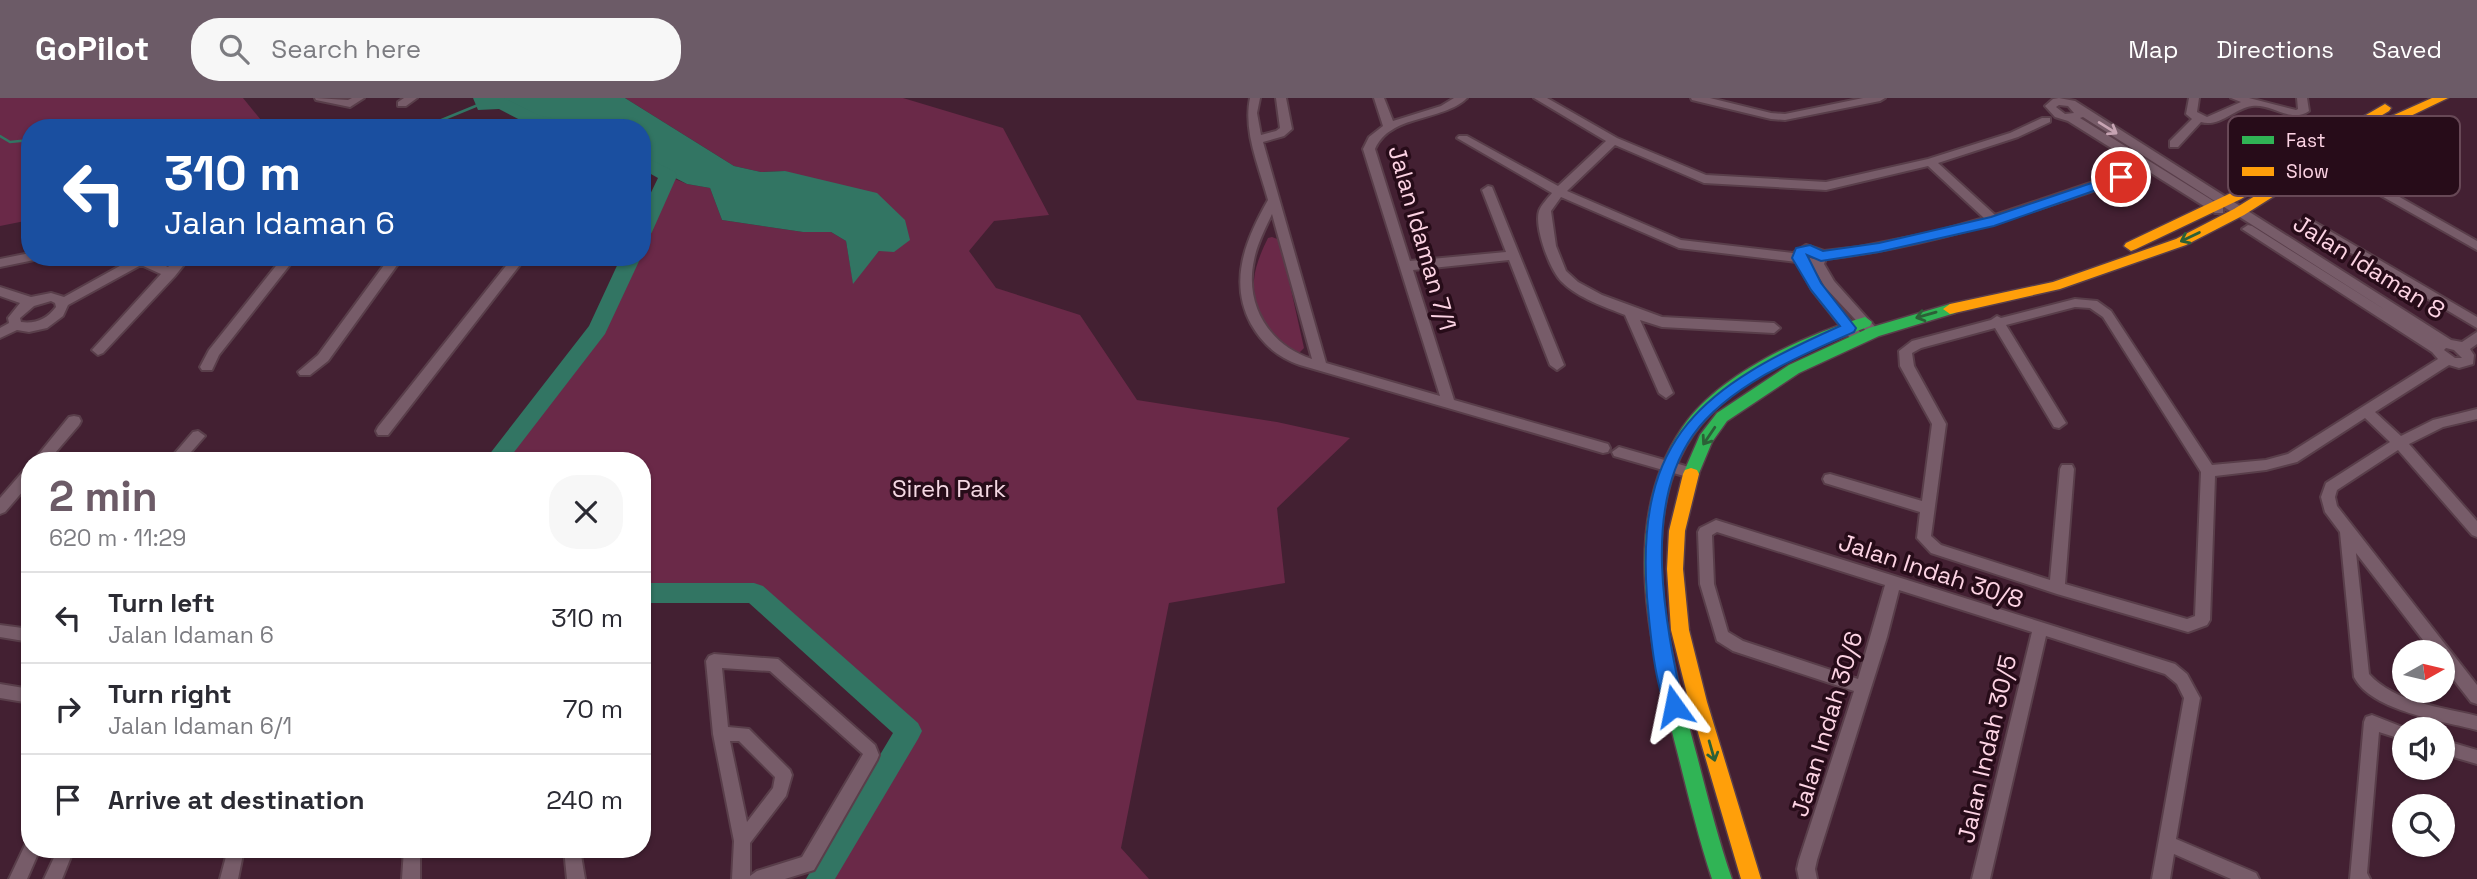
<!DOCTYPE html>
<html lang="en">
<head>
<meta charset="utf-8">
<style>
	body { margin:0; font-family:"Space Grotesk",sans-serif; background:#f7f7f7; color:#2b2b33; height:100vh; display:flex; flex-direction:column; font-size:26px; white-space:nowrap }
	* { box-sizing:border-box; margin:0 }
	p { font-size:23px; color:#7c7c81 }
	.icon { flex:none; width:38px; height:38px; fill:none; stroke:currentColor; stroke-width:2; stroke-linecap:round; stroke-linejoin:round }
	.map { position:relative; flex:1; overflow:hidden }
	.sheet { position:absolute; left:21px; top:354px; width:630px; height:406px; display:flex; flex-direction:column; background:#fff; border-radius:28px; box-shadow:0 2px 5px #0004 }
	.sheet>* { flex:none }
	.hud { position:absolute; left:21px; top:21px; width:630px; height:147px; border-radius:28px; box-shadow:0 2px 5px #0004; background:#1a4fa0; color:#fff; overflow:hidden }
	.needle { width:46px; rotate:82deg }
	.controls { position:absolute; left:2392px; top:542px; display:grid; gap:14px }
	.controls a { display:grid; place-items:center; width:63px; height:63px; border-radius:50%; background:#fff; box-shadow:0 2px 5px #0004; font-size:35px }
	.pin { position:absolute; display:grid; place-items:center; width:60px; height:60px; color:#fff; margin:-30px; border:4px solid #fff; border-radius:50%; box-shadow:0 2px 7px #0007 }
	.me { position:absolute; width:77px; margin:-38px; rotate:348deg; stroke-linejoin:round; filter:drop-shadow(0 0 5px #0008) }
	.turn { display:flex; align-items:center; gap:24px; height:147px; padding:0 28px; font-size:32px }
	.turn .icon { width:91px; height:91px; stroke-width:2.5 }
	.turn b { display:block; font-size:49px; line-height:60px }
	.round { display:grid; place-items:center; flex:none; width:74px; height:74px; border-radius:28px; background:#f7f7f7 }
	.headline { display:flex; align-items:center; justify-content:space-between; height:119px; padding:0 28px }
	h1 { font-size:42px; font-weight:700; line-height:52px; color:#6c5b67 }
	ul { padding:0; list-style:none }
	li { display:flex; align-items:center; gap:21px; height:91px; padding:0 28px; border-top:2px solid #e1e1e2 }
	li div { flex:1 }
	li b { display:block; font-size:26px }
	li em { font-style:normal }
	header { display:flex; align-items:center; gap:42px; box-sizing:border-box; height:98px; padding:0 35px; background:#6c5b67; color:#fff }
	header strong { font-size:33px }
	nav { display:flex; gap:38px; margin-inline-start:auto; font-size:24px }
	.search { width:490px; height:63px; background:#f7f7f7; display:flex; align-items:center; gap:18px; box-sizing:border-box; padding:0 24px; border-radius:28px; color:#7c7c81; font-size:26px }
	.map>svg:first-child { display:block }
	.green { fill:#6a2948 }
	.water { fill:#327563 }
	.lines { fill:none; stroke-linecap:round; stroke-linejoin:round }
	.stream { stroke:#327563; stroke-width:2.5 }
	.river { fill:#327563; fill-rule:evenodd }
	.street-casing { stroke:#593e4a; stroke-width:4 }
	.fast-casing { stroke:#593e4a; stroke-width:3 }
	.slow-casing { stroke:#593e4a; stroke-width:3 }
	.street { fill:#775c69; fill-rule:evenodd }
	.fast { fill:#30b455; fill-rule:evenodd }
	.slow { fill:#ff9f0a; fill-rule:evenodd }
	.oneway { stroke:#c7a4b3 }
	.oneway2 { stroke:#2c6037 }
	.route { fill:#1a73e8; stroke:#114b97; stroke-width:2 }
	.labels { text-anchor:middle; stroke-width:7; stroke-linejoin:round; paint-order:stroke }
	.street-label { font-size:24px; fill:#fdd4e4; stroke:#270c19 }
	.park-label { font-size:24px; fill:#f4d8e3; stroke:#270c19 }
	.key { fill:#270c19; stroke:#674856; stroke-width:2 }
	.key-label { font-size:19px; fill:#fdd4e4 }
</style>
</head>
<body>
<header>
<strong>GoPilot</strong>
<div class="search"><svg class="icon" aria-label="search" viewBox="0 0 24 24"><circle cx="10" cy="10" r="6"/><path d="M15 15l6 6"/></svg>Search here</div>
<nav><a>Map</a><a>Directions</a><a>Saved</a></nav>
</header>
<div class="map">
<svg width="2477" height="781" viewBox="0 0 2477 781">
	<rect width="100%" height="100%" fill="#432032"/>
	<path class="green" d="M0 0H243L261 22 253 30H30V122L0 128Z
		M625 0H903L1003 30 1049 117 994 123 969 153 996 190 1080 217 1137 302 1277 324 1350 340 1277 410 1285 485 1169 505 1121 750 1149 781H820L909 632 754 495H642V362H496L598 231 631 159H642V134L668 78 687 86 710 90 722 122 803 134H831L846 143 853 184 879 153 785 73 761 74 734 68Z
		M1272 139 1280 142 1304 250 1299 255C1269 254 1252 208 1254 182 1255 168 1262 152 1268 140Z"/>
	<path class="water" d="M482 0H625L734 68 761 74 785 73 877 95 905 122 910 142 894 154 879 153 853 186 846 143 831 134H803L722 122 710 90 687 86 642 63V30H572L532 21 502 5 484 8Z"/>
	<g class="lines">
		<path class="stream" d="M422 30 483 5
			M0 38 10 44 30 42"/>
		<path class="river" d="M473 0H504L538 17 578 26 581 30H546L526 25 499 11 478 12Z
			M642 57 675 74 677 78 652 134 649 139 642 140V113L658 80 642 71Z
			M621 159H641L605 236 508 362H485L589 228Z
			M642 485H754L763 488 918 625 922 633 918 641 835 781H806L893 635 749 505H642Z"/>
		<defs>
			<path id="street" d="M315 0 348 2 352 0H364L350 9 316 2Z
				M404 0H417L406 8H398V4Z
				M1250 0H1260L1257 15 1261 37 1276 33 1280 30 1276 0H1286L1292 31 1284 38 1263 44 1326 265 1440 298 1363 51 1369 39 1383 28 1374 0H1384L1393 23 1441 8 1454 0H1467C1442 24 1390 16 1375 51L1410 163 1506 154 1482 92 1488 88 1492 89 1564 267 1557 272 1550 267 1509 162 1413 172 1454 302 1608 346 1610 350 1608 354 1603 355 1300 267C1278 259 1263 247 1251 226 1228 183 1246 141 1268 102 1259 68 1243 34 1250 0ZM1272 116 1312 261C1270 248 1244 207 1254 162 1257 146 1265 131 1272 116Z
				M1534 0H1547L1617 40 1706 77 1826 84 1928 61 2010 35 2042 20H2050V24L2018 39 1938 65 1995 117 2117 76 2121 75 2127 79 2125 82C2026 116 1931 149 1826 161L1824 166 1834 183 1877 231 1871 236 1867 234 1825 189 1814 170H1812L1821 187 1860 234 1861 237 1860 240H1850L1812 192 1797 164 1679 150 1561 99 1551 113 1556 148 1566 173 1578 184 1602 197 1662 219 1774 225 1780 230 1774 235 1662 229 1640 222 1673 295 1666 300 1659 295 1625 217C1605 209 1578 200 1562 184 1550 173 1534 129 1539 113 1541 107 1548 100 1552 95L1457 40 1459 38H1467L1558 88 1606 43ZM1615 47 1704 85 1826 92 1928 68 1984 120 1935 134 1859 149 1824 153 1806 147 1793 155 1681 142 1567 93ZM1807 156 1813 158 1814 161 1807 159Z
				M1691 0H1710L1771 15 1785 16 1863 0H1885L1880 3 1785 22 1771 21 1692 2Z
				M2059 0 2075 3 2451 242 2462 244 2477 234V246L2470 251 2474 257 2473 266 2459 270 2449 267 2375 314 2401 338 2433 322 2477 311V321L2443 329 2409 346 2477 423V439L2472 437 2398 352 2337 392 2335 399 2337 408 2477 587V606L2471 604 2443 568V555H2433L2356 455 2369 576C2395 605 2442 609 2477 618V632C2443 623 2371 613 2354 579L2340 434 2325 414 2321 399 2326 385 2390 344 2365 320 2297 364 2266 372 2215 378 2210 522 2207 527 2188 534 2057 496 1931 455 1917 440 1920 414 1825 385 1823 381 1825 377 1830 376 1922 403 1932 326 1900 268 1899 253 1912 243 1991 222 1997 218 2001 220 2075 201 2097 203 2111 213 2212 367 2266 362 2288 356 2438 261 2432 254 2242 131 2248 127 2252 128 2387 213 2083 19 2080 20 2223 109V115H2215L2068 23 2055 19 2045 8 2053 1ZM2059 7 2068 8 2074 15 2065 16 2056 9ZM2075 209 2090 210 2103 219 2201 374 2195 518 2187 521 2065 486 2074 371 2072 367H2062L2060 371 2050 482 1941 447 1931 438 1946 326 1914 268 1912 255 1921 250 1995 230 2054 329 2059 330 2066 325 2006 227ZM2446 250 2454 252 2462 260H2455L2444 252Z
				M2189 0H2199L2197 14 2207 19 2241 4 2231 0H2249L2296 12 2298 11 2297 0H2307L2309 13C2291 26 2272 5 2252 8 2235 10 2219 30 2201 24L2178 49H2170V43L2192 21 2186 16Z
				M2359 76 2477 143V152L2355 83 2353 80Z
				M2306 119 2477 219V230L2302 126 2300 123Z
				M30 155V159H36L34 162 0 169V161Z
				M136 159H152L151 161 168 169 177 159H190L175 178 103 255 98 257 92 252 161 176 141 167 68 207 63 218 47 230 29 234 17 232 0 240V230L9 225 8 220 20 205 0 198V189L31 199 51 195 64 199ZM51 203 55 205 56 209C47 221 36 226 21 224L20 220 34 208Z
				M283 159H296L219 257 212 272H202L200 269 209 252Z
				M390 159H403L328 263 310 277H300L298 274 318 257Z
				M513 159H526L388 337H378L376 333 378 329Z
				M74 318 79 319 81 323 79 327 49 362H34L69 319Z
				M198 333 205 338 184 362H169L193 334Z
				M1619 349 1696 371 1698 375 1696 379 1691 380 1614 358 1612 354Z
				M312 357 317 358 319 362H304L306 358Z
				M30 370V385L5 414 0 416V400L25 371Z
				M1716 422 2175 566 2187 576 2200 600 2176 741 2256 775 2259 781H2231L2174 756 2170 781H2152L2184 600 2177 586 2165 576 2046 538 1990 781H1972L2032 534 1899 492 1887 539 1817 762 1815 771 1817 781H1799L1797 771 1799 762 1854 593 1733 553 1717 543 1700 486 1698 434 1700 430ZM1717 434 1885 487 1858 581 1743 543 1728 534 1714 486 1712 437Z
				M0 527 30 531V544L0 539Z
				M714 556 778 561 875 647 879 657 877 662 814 772 785 781H732L734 743 713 636 706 563 709 558ZM722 570 770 573 863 656 802 759 757 773 750 778V745L786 698 792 677 790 672 749 631 728 629ZM730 643H739L775 679 773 690 747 724Z
				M0 586 30 591V605L0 600Z
				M2372 617 2410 632H2404V642L2379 634 2367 775 2370 781H2350L2364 624 2366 619Z
				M2443 642 2477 652V666L2443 656Z
				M30 744V751H40L27 781H9L26 745Z
				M58 751H74L62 781H44Z
				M228 751H244L238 781H220Z
				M404 751H420V781H402Z
				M564 751H580L585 781H567Z"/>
			<path id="fast" d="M1950 206 1957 211 1955 215 1879 238 1799 275 1727 323 1712 344 1697 380H1685L1683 376 1700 337 1717 315 1789 267 1869 230Z
				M1865 219 1872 224 1870 228C1813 250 1752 273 1709 318 1626 403 1671 559 1697 658 1708 700 1718 741 1732 781H1712C1698 739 1688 696 1677 653 1651 550 1617 426 1682 330 1718 276 1805 237 1865 219Z"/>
			<path id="slow" d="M2432 0H2448L2373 36 2244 117 2186 147 2060 191 1950 216 1943 211 1950 206 2053 184 2176 141 2234 111 2365 30Z
				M2385 6 2391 10 2389 13 2241 101 2136 151 2131 153 2124 148 2126 145 2231 95Z
				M1691 370 1697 372 1699 376 1685 433 1683 471 1689 532 1707 604 1761 781H1741L1689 604 1671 532 1667 471 1669 433 1683 376 1685 372Z"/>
		</defs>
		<use href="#street" class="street-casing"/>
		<use href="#fast" class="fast-casing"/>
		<use href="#slow" class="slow-casing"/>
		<use href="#street" class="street"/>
		<use href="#fast" class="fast"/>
		<use href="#slow" class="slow"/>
	</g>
	<defs><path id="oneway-shaft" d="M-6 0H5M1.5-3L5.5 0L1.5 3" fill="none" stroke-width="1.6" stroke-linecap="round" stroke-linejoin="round" transform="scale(1.75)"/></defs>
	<use class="oneway" href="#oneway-shaft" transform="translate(2108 30) rotate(32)"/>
	<g class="oneway2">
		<use href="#oneway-shaft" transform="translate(2190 139) rotate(154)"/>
		<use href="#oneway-shaft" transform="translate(1926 217) rotate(164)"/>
		<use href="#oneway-shaft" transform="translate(1709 338) rotate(124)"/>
		<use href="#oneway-shaft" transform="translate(1712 653) rotate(74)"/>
	</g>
	<path class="route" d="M2121 75 2125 76V82L1994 128 1879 154 1821 163 1807 157 1821 185 1856 230 1854 234C1801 257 1728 288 1693 337 1641 411 1666 527 1683 608L1680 614 1674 616 1668 614C1654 585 1650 531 1647 499 1635 337 1703 289 1840 228L1811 192 1792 160 1796 150 1810 147 1823 153 1879 145 1991 119Z"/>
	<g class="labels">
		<g class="street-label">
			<text transform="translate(1422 140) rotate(74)" y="8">Jalan Idaman 7/1</text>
			<text transform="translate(2369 169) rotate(32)" y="8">Jalan Idaman 8</text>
			<text transform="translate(1931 473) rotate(18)" y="8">Jalan Indah 30/8</text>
			<text transform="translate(1827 626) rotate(-73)" y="8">Jalan Indah 30/6</text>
			<text transform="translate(1987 651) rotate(-77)" y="8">Jalan Indah 30/5</text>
		</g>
		<g class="park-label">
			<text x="949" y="399">Sireh Park</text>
		</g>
	</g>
	<rect x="2228" y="18" width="232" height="80" rx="10" class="key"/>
	<rect x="2242" y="38" width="32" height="8" fill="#30b455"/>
	<rect x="2242" y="69" width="32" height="9" fill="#ff9f0a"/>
	<g class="key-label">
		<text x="2286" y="49">Fast</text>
		<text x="2286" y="80">Slow</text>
	</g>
</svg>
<div class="controls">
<a><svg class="needle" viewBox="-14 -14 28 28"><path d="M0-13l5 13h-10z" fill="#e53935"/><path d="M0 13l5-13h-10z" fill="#7c7c81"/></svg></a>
<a><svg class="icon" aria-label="sound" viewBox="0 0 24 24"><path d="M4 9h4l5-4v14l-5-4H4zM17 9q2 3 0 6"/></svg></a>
<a><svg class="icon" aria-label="search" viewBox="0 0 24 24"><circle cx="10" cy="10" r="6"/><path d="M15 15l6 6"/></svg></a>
</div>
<div class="pin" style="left:2121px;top:79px;background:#d93025"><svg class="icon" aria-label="arrive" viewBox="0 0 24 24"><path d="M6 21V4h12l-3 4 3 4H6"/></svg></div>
<svg class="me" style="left:1674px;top:608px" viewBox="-20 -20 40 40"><path d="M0-17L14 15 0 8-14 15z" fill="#1a73e8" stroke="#fff" stroke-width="4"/></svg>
<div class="hud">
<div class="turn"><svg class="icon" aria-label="left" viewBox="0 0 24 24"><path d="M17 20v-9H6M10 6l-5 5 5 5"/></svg><div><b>310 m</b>Jalan Idaman 6</div></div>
</div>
<section class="sheet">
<div class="headline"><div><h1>2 min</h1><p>620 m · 11:29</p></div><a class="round"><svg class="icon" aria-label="close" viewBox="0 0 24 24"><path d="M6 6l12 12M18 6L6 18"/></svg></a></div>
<ul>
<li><svg class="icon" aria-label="left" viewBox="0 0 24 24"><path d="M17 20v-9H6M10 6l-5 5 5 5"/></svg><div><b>Turn left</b><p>Jalan Idaman 6</p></div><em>310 m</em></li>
<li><svg class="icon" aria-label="right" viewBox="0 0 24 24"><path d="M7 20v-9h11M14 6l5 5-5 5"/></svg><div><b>Turn right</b><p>Jalan Idaman 6/1</p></div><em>70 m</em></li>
<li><svg class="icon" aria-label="arrive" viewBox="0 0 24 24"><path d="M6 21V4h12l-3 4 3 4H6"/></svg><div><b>Arrive at destination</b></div><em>240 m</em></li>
</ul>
</section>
</div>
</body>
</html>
